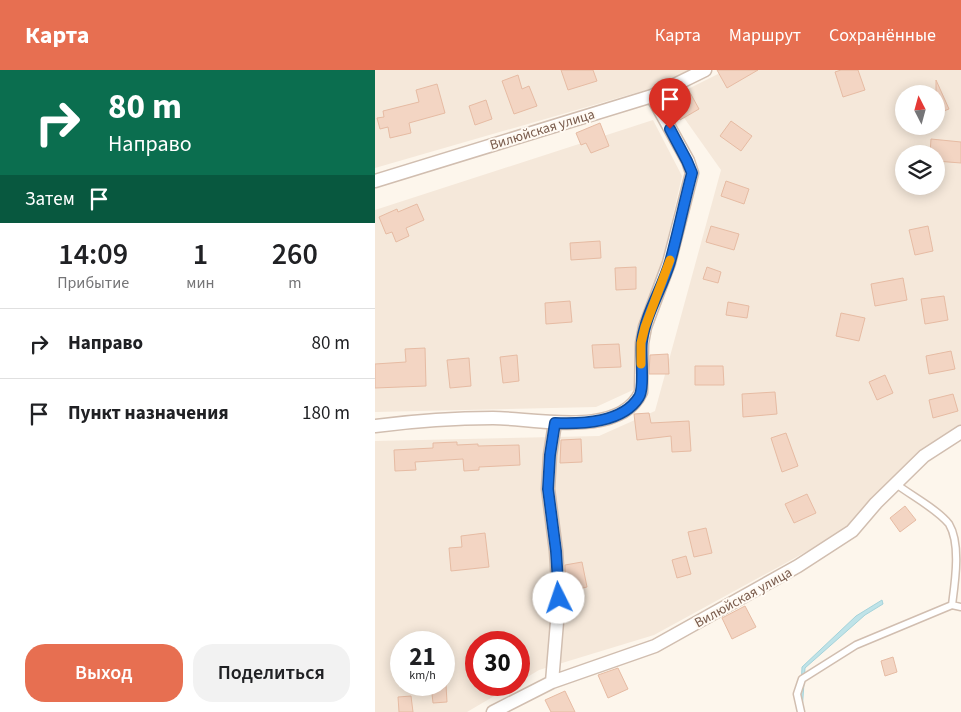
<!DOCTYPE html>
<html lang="ru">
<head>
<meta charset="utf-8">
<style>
	body { margin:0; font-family:"Source Sans 3",sans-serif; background:#f2f2f2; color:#202124; height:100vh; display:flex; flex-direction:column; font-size:19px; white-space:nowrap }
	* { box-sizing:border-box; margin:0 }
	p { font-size:16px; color:#757577 }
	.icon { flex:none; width:28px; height:28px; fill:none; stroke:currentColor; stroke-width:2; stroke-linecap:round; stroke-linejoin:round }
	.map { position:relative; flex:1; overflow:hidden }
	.side { display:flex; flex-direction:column; background:#fff; width:375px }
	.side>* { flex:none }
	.hud { background:#0b6e4f; color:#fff; overflow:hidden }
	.needle { width:32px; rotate:354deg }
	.fabs { position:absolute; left:520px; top:15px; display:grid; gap:10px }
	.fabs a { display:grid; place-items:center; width:50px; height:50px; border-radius:50%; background:#fff; box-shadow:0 2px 12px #0003; font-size:25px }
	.speed { position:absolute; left:15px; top:561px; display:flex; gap:10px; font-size:25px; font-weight:700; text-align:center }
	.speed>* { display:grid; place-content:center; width:65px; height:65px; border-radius:50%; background:#fff; box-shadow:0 2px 12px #0003; line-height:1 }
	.speed small { font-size:12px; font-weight:400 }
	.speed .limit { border:8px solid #d22; background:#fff; color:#111 }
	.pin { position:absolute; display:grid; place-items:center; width:42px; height:42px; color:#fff; margin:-51px -21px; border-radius:50% 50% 50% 0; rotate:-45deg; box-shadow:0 0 5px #0007 }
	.pin .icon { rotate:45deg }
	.me { position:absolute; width:55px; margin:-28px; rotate:356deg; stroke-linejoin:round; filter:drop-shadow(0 0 4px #0008) }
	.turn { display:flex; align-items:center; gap:18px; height:105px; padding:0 25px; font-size:22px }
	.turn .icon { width:65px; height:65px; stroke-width:2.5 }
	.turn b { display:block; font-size:35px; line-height:42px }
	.then { display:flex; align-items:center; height:48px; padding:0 25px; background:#0003; gap:10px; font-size:19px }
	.eta { display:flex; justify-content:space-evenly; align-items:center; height:85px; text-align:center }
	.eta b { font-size:30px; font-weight:600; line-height:35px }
	.primary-button { display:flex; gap:10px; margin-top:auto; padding:10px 25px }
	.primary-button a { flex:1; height:58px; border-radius:20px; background:#e76f51; color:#fff; font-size:20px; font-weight:600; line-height:58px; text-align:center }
	.primary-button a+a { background:#f2f2f2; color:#202124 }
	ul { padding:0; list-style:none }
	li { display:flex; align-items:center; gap:15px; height:70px; padding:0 25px; border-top:1px solid #e0e0e0 }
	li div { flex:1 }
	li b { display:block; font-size:19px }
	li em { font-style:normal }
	header { display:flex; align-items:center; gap:30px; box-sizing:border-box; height:70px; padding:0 25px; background:#e76f51; color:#fff }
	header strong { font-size:24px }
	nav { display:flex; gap:28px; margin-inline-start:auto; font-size:18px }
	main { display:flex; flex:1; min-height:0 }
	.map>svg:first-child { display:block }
	.residential { fill:#f5e8da; fill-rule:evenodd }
	.water { fill:#bfe3e8; stroke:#a5d3da }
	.building { fill:#f3d5c3; stroke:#e6bba3 }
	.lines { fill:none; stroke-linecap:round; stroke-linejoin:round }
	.service-casing { stroke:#d1beb0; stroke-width:9 }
	.minor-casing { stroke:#d1beb0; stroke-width:15 }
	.service { stroke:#fff; stroke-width:6 }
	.minor { stroke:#fff; stroke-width:12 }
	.route-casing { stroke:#114b97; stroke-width:12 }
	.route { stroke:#1a73e8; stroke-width:9 }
	.slow { stroke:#f59e0b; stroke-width:9 }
	.labels { text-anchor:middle; stroke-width:4; stroke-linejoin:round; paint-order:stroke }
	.street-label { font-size:14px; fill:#7a5c4d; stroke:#fffaf3 }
</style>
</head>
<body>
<header>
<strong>Карта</strong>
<nav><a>Карта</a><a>Маршрут</a><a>Сохранённые</a></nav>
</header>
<main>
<section class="side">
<div class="hud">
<div class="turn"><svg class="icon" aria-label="right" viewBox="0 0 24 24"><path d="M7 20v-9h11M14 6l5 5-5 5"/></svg><div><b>80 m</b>Направо</div></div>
<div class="then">Затем<svg class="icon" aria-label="arrive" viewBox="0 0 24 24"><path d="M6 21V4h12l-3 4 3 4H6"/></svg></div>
</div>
<div class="eta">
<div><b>14:09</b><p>Прибытие</p></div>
<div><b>1</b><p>мин</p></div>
<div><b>260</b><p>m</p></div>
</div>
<ul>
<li><svg class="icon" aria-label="right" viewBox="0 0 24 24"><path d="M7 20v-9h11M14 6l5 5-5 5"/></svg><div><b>Направо</b></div><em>80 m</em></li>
<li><svg class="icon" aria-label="arrive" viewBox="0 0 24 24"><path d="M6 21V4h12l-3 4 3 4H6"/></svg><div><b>Пункт назначения</b></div><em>180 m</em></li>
</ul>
<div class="primary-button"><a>Выход</a><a>Поделиться</a></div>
</section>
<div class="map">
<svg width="586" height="642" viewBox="0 0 586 642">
	<rect width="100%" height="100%" fill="#fdf6ec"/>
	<path class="residential" d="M0 0H320L295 13 0 98Z
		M351 0H586V358L542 383 469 461 279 565 164 600 144 612V572H101V615H138L92 642H0V371L224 366 280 341 346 100 295 28ZM529 24H561V56H529ZM529 84H561V116H529ZM26 572H69V615H26Z
		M278 50 307 106 258 320 221 337 0 342V140Z"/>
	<path class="water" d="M507 530 508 534 490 545 430 598 427 642H425L427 597 481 546Z"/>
	<path class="building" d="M186 0H218L222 11 193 20Z
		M342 0H383L352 18Z
		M466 0H483L490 20 468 27 460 2Z
		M143 5 147 19 154 16 162 36 139 44 127 11Z
		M561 10 574 39 561 44Z
		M62 14 70 43 34 53 36 63 15 68 13 57 5 59 2 48 9 47 8 41 44 32 41 20Z
		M313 19 324 39 305 50 294 30Z
		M111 30 117 49 100 55 94 36Z
		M356 51 377 66 366 81 345 66Z
		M225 53 234 76 216 83 211 73 206 75 201 63Z
		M556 69 586 72V93L561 91V84H555Z
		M351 111 374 119 369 134 346 126Z
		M42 134 49 150 31 158 34 166 21 172 17 162 11 164 4 147 22 139 23 142Z
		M336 156 364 164 359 180 331 172Z
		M553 156 558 181 540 185 534 160Z
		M225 171 226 188 196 190 195 173Z
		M261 197V219L241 220 240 198Z
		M332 197 346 202 343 213 328 209Z
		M528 208 532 230 500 236 496 214Z
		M569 226 573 250 550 254 546 229Z
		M195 231 197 252 171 254 170 233Z
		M353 232 374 236 372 248 351 245Z
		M466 243 490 248 484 271 461 266Z
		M244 274 246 297 219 298 217 275Z
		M50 278 51 316 0 318V294L31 292 30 279Z
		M576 281 580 299 554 304 551 286Z
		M293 284 294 304H274L275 285Z
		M142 285 144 311 128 313 125 287Z
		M94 288 96 316 75 318 72 290Z
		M320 296H348L349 315H320Z
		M510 305 518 323 502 330 494 312Z
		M400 322 402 344 368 347 367 324Z
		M578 324 583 341 558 348 554 330Z
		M274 343 276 353 314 351 316 381 297 382 296 366 262 370 259 344Z
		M411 363 423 396 407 402 396 368Z
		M206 369 207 392 185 393 186 370Z
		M82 372V375L103 374V376L144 375 145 395 104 397V400L89 401 88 389 40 392 41 400 20 401 19 380 58 378V373Z
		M432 424 441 443 419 453 410 434Z
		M530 436 541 450 525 462 515 448Z
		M331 458 337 483 319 487 313 462Z
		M110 463 114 497 76 501 74 478 87 477 86 466Z
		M311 486 316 504 302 508 297 490Z
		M207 492 212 517 200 520 198 513 191 514 190 495Z
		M370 536 381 557 357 569 347 548Z
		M518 587 522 602 510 606 506 591Z
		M243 598 253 619 233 628 223 605Z
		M56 615H71L72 632 58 633Z
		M190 621 200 642H176L170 630Z
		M36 626 38 642H24L23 627Z"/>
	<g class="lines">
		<defs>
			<path id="service" d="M521 414C537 426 562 439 574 454 586 474 580 512 577 535
				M426 642 422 624 427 609 481 575 577 535 586 537"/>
			<path id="minor" d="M0 111 277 26 330 0
				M0 356C39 351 79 348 118 348 158 348 245 369 266 322L267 273 270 257 294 193 317 103 313 91 277 26
				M177 612 184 528 181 481 173 419 175 385 180 353
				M118 642 177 612 280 576 423 496 477 461 501 433 549 386 586 362"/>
		</defs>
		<use href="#service" class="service-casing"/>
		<use href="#minor" class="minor-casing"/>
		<use href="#service" class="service"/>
		<use href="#minor" class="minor"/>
	</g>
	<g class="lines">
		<defs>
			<path id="route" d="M184 528 181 481 173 419 175 385 180 353C207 354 248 353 264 327 270 318 265 284 267 271 271 243 287 219 295 192 303 163 309 133 317 103L312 91 295 59"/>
		</defs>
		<use href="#route" class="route-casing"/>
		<use href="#route" class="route"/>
		<path class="slow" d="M266 294V273L270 257 295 190"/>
	</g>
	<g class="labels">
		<g class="street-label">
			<text transform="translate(167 59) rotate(-17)" y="5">Вилюйская улица</text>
			<text transform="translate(368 527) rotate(-29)" y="5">Вилюйская улица</text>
		</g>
	</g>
</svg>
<div class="fabs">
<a><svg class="needle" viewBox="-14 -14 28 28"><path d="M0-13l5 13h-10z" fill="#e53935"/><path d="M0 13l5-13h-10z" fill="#757577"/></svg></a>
<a><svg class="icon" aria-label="layers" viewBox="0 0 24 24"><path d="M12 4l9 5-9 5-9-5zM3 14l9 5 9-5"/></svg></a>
</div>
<div class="speed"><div>21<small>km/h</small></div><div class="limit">30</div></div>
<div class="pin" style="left:295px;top:59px;background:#d93025"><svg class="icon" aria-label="arrive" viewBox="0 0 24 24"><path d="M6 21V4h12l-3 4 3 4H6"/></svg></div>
<svg class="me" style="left:184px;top:528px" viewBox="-20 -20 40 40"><circle r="19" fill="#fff"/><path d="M0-13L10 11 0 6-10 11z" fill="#1a73e8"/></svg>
</div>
</main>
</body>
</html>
